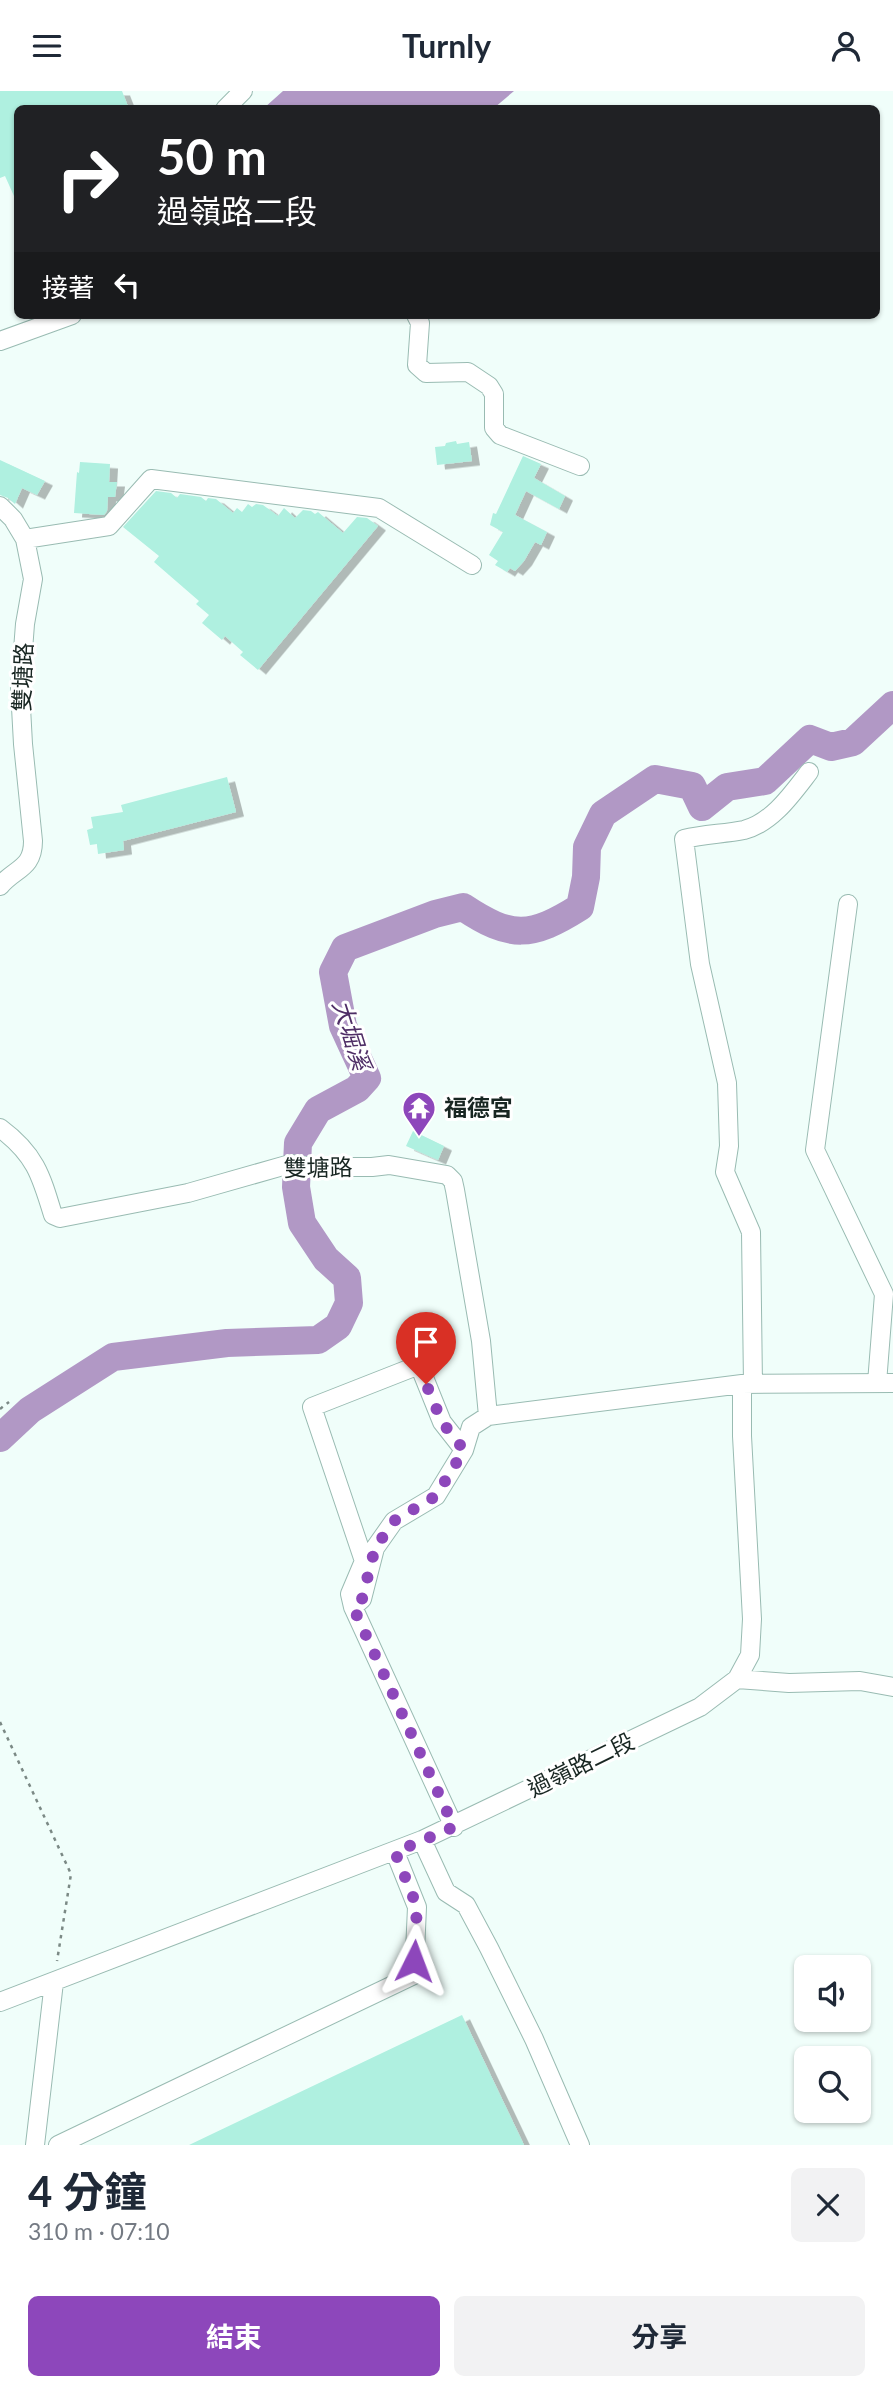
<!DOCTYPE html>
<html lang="zh-TW">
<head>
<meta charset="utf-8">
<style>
	body { margin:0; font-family:Lato,"Noto Sans TC",sans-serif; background:#f2f2f3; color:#1f2937; height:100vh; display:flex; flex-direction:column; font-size:26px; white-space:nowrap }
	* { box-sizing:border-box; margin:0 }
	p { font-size:23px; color:#747a83 }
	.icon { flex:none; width:38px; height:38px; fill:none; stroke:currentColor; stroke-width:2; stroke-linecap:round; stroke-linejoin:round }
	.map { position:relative; height:2054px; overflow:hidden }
	.drawer { display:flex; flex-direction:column; background:#fff; flex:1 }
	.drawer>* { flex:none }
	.banner { position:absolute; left:14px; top:14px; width:866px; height:214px; border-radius:10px; box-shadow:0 2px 5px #0004; background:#202124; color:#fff; overflow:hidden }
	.tools { position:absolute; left:794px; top:1864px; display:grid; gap:14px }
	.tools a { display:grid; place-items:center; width:77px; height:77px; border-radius:10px; background:#fff; box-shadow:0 2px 5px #0004; font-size:35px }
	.pin { position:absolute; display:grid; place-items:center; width:60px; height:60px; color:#fff; margin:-72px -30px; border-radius:50% 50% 50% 0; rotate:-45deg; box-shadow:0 0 7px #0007 }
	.pin .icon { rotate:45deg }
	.me { position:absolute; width:77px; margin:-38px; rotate:3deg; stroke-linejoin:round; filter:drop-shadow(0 0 5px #0008) }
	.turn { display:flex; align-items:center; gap:24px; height:147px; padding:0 28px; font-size:32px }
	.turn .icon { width:91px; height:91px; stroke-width:2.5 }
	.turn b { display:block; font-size:49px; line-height:60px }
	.then { display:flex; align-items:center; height:66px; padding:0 28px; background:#0003; gap:14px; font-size:26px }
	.round { display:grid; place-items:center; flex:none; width:74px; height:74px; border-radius:10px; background:#f2f2f3 }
	.headline { display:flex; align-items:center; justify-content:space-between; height:119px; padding:0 28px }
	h1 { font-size:42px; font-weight:700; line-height:52px }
	.button { display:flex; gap:14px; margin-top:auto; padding:14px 28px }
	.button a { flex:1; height:80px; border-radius:10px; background:#8d47bb; color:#fff; font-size:28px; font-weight:700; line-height:80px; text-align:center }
	.button a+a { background:#f2f2f3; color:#1f2937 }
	header { display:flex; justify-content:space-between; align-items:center; height:91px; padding:0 28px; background:#fff; font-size:32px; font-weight:700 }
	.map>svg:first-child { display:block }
	.water { fill:#b198c5 }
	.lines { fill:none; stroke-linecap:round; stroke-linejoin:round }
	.river { stroke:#b198c5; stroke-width:28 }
	.building { fill:#aff0e0; filter:url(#shadow) }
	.minor-casing { stroke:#99bbb2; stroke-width:20 }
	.path { stroke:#7b8985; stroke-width:2.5; stroke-dasharray:3.5 5; stroke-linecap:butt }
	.minor { stroke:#fff; stroke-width:18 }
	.route { stroke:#8d47bb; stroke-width:12; stroke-dasharray:0 21.6 }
	.labels { text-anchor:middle; stroke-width:6; stroke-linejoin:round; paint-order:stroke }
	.street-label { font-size:23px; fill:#182622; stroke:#fff }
	.poi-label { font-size:23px; font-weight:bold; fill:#182622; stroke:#fff; text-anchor:start }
	.water-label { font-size:24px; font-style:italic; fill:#4f2e66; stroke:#fff }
</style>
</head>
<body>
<header><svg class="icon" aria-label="menu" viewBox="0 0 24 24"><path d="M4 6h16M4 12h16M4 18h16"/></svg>Turnly<svg class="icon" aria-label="person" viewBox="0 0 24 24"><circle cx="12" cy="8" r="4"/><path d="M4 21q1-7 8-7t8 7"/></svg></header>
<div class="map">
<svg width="893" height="2054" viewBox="0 0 893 2054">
	<defs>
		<filter id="shadow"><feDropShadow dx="8" dy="4.5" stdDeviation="0" flood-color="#0004"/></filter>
	</defs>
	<rect width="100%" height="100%" fill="#f0fefa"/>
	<path class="water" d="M283 0H514L494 17H264Z"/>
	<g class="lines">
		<path class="river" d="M0 1347 30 1319 113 1266 227 1252 318 1249 338 1235 349 1212 347 1187 326 1168 302 1132 296 1096 298 1052 318 1019 357 998 367 987 343 935 333 881 345 857 435 823 463 816C511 848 531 847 580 816L586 786 587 756 603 723 655 688 692 695 702 716 727 696 765 690 810 648 831 656 853 651 893 614"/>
	</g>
	<path class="building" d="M0 0H122L129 18H18V114L5 85 0 87Z
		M456 350 457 353 469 351 472 370 437 374 435 356 445 355 446 352Z
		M523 365 541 373 534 387 565 405 559 418 526 400 515 424 547 441 541 454 535 451 524 470 515 480 510 477 507 481 495 474 498 470 489 464 503 441 490 434 493 422 496 423Z
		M0 369 45 390 37 404 22 397 15 413 8 407 0 404Z
		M80 371 110 373 109 391H117L115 406H108L107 420 104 424 74 422 77 381 79 382Z
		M156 400 171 402 177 407 180 403 201 406 206 410 208 407 216 408 233 422 237 417 242 421 248 413 252 416 256 413 263 414 278 425 284 417 295 427 303 419 311 420 315 423 318 421 343 442 357 426 367 427 378 435 258 579 240 564 243 561 225 545 222 549 202 532 209 524 196 513 199 510 154 471 159 465 123 436Z
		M227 686 236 721 123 750 124 759 98 763 97 753 90 754 87 739 93 737 91 726 123 721 121 714Z
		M413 1040 444 1055 438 1069 406 1055Z
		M462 1924 524 2054H189Z"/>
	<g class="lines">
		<defs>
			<path id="minor" d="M225 18 243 0
				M416 224 420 232 417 274 426 282 468 281 489 295 494 303V337L500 344 580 375
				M0 250 72 224
				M0 415 13 428 25 448 33 488 25 533 20 598 23 653 33 750C33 778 15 777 0 795
				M25 448 109 435 151 388 379 417 472 474
				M848 813 815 1059 884 1203 877 1292
				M0 1037C35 1063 41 1084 53 1124L60 1127 188 1102 290 1073 312 1076H372L389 1074 447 1084 453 1090 455 1099 481 1250 488 1325
				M753 1293 751 1141 725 1081 729 1055 727 992 700 873 684 748C704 743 724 743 744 739 772 732 792 703 809 681
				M353 1516 362 1508 375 1457 394 1430 436 1405 464 1359 471 1336 488 1325 742 1293
				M737 1588 789 1592 860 1590 893 1596
				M454 1736 353 1516 350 1503 364 1470 312 1316 419 1274 442 1331 464 1359
				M422 1749 446 1801 466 1814 489 1857 534 1948 580 2054
				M0 1911 422 1749 700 1616 737 1588 750 1564 752 1528 742 1345V1293L893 1292
				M35 2054 54 1891
				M58 2054 414 1884 417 1816 395 1761"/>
		</defs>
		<use href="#minor" class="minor-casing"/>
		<path class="path" d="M0 1318 9 1311
			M0 1631 71 1783 57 1870"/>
		<use href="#minor" class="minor"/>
	</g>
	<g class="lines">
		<path class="route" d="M414 1870 417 1816 395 1761 454 1736 353 1516 362 1508 375 1457 394 1430 436 1405 464 1359 442 1331 426 1293"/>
	</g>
	<defs>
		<symbol id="temple-pin" viewBox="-11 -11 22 30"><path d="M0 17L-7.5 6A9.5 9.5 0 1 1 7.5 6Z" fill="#8d47bb" stroke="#fff"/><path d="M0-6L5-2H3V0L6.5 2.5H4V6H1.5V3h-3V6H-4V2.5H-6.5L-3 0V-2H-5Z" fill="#fff"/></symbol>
	</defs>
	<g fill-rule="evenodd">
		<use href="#temple-pin" x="400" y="998" width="38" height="52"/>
	</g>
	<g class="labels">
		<g class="street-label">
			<text transform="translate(23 586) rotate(-88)" y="8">雙塘路</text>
			<text transform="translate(318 1077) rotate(-1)" y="8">雙塘路</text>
			<text transform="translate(581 1674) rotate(-26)" y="8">過嶺路二段</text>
		</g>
		<g class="poi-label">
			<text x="444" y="1025">福德宮</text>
		</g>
		<g class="water-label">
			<text transform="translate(351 944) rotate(72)" y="8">大堀溪</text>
		</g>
	</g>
</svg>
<div class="tools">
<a><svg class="icon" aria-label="sound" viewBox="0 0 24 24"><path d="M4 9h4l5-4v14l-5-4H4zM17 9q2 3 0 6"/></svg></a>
<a><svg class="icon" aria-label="search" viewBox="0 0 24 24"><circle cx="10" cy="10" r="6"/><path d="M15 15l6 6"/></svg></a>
</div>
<div class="pin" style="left:426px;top:1293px;background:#d93025"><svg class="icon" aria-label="arrive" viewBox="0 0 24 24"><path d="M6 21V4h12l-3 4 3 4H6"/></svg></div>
<svg class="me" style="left:414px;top:1870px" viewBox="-20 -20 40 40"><path d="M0-17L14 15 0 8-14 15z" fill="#8d47bb" stroke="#fff" stroke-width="4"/></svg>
<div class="banner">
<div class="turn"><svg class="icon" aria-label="right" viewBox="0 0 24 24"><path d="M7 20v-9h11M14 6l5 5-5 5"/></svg><div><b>50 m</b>過嶺路二段</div></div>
<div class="then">接著<svg class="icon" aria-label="left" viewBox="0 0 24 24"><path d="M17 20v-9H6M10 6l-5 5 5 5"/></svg></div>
</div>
</div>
<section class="drawer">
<div class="headline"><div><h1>4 分鐘</h1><p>310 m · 07:10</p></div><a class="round"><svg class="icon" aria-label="close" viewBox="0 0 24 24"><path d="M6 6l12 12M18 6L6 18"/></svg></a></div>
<div class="button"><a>結束</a><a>分享</a></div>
</section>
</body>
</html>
